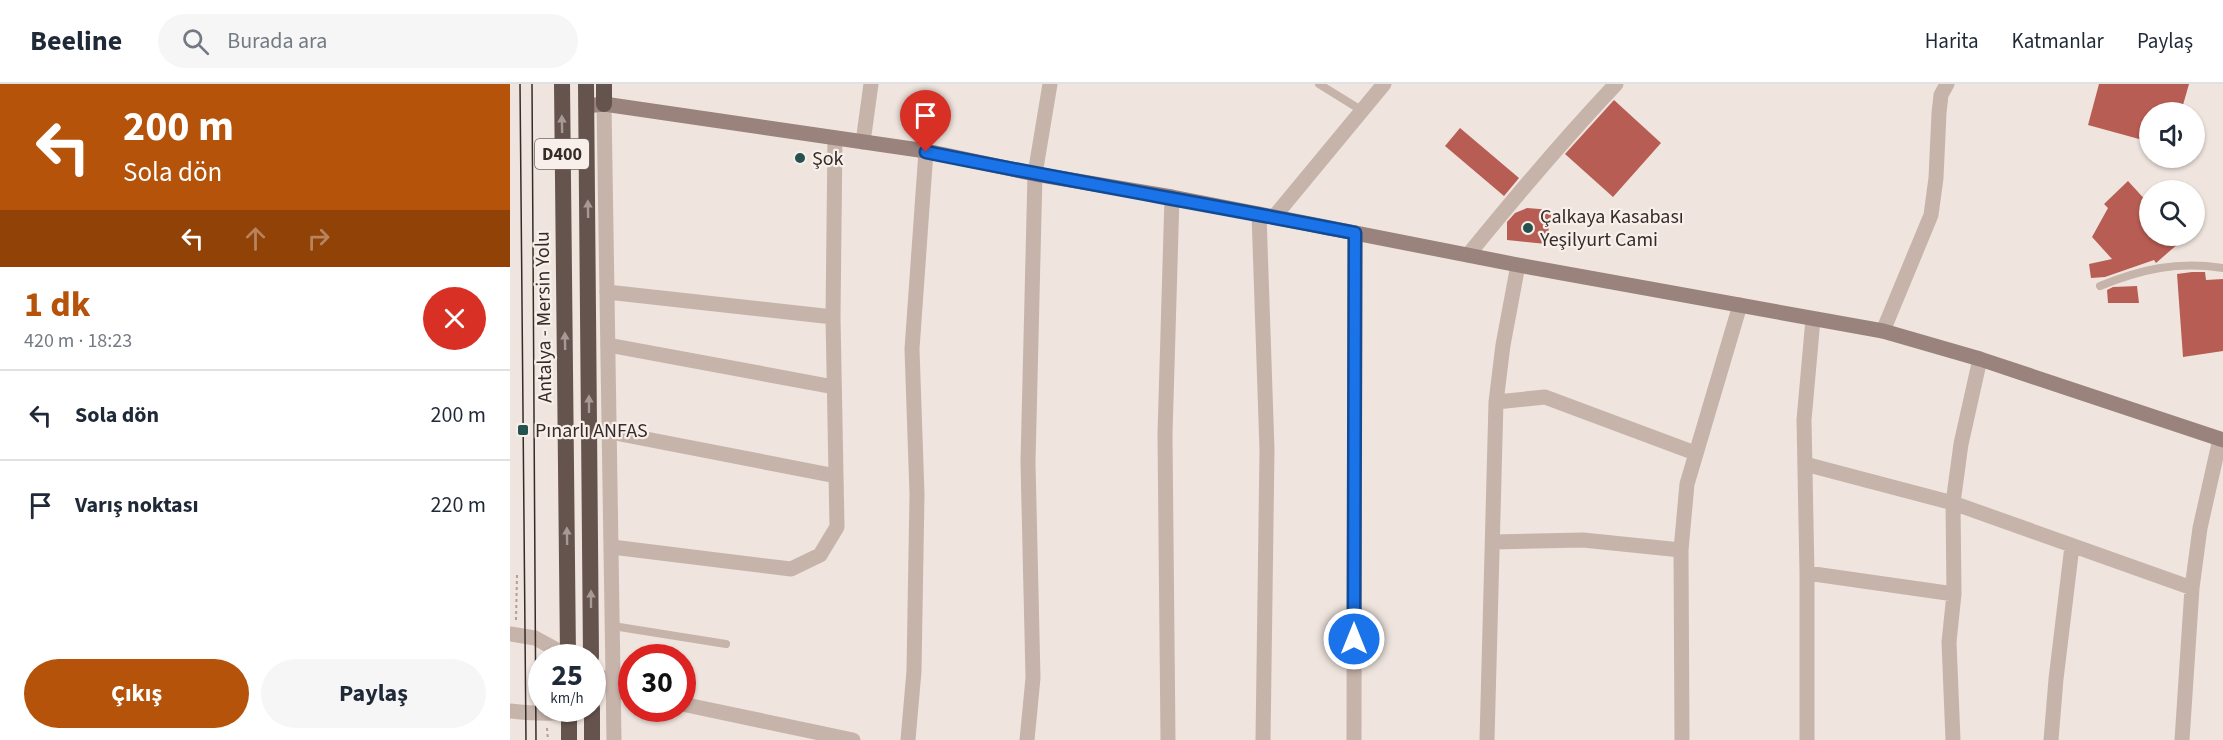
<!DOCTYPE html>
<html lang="tr">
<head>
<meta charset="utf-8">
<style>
	body { margin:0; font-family:"Source Sans 3",sans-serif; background:#f6f6f7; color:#1f2937; height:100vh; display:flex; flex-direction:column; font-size:22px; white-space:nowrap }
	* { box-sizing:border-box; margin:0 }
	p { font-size:20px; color:#747a83 }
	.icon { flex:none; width:33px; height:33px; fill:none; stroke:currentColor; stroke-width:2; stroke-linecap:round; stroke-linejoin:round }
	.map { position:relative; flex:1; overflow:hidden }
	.panel { display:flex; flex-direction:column; background:#fff; width:510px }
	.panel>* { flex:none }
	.banner { background:#b45309; color:#fff; overflow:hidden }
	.buttons { position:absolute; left:1629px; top:18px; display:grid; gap:12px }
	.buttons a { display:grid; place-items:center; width:66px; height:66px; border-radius:50%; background:#fff; box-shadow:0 2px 4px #0004; font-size:30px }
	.speed { position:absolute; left:18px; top:560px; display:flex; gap:12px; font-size:30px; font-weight:700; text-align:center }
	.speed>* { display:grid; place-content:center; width:78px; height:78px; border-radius:50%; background:#fff; box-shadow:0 2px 4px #0004; line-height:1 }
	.speed small { font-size:15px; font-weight:400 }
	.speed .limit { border:9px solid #d22; background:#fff; color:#111 }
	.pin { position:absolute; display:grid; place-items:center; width:51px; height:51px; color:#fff; margin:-62px -26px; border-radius:50% 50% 50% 0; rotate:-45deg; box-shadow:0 0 6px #0007 }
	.pin .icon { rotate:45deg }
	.me { position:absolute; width:66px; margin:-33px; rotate:0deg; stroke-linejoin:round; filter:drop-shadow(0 0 4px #0008) }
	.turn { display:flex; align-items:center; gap:21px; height:126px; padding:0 24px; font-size:27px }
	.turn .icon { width:78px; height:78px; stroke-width:2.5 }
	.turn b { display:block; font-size:42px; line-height:51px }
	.lanes { display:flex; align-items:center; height:57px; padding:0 24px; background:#0003; justify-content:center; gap:30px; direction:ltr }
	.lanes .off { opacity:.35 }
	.round { display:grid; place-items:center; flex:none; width:63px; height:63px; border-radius:32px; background:#f6f6f7 }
	.overview { display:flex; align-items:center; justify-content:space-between; height:102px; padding:0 24px }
	h1 { font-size:36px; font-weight:700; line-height:45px; color:#b45309 }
	.action { display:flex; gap:12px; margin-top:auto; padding:12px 24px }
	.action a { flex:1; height:69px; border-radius:36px; background:#b45309; color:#fff; font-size:24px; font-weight:700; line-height:69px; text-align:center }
	.action a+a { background:#f6f6f7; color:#1f2937 }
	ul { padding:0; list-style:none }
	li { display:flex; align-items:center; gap:18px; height:90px; padding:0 24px; border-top:2px solid #e0e1e3 }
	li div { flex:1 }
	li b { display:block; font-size:22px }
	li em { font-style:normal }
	header { display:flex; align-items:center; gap:36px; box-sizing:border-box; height:84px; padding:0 30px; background:#fff; border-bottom:2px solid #e0e1e3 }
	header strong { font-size:28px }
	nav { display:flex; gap:33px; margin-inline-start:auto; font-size:21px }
	.search { width:420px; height:54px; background:#f6f6f7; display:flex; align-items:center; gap:15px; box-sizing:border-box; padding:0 21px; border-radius:33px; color:#747a83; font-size:22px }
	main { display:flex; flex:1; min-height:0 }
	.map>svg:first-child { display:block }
	.building { fill:#b85d53 }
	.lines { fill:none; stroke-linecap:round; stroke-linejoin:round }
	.path { stroke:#b29e95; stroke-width:2; stroke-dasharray:3 3; stroke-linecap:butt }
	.service { stroke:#c6b4ab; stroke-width:8 }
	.minor { stroke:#c6b4ab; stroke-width:15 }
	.tertiary { stroke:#c6b4ab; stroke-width:15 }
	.secondary { stroke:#9a837d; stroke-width:15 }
	.trunk { stroke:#65534e; stroke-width:16 }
	.tram { stroke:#352b29; stroke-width:1.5 }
	.oneway { fill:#a79994 }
	.route-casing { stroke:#114b97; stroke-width:15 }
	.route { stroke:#1a73e8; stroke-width:10 }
	.poi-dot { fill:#24524e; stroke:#f8efea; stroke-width:2 }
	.labels { text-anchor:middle; stroke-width:4.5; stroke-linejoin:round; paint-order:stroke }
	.shield { fill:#f8efea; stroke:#706663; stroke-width:1.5 }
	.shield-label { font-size:18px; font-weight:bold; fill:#352b29 }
	.poi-label { font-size:20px; fill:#352b29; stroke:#f8efea; text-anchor:start }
	.street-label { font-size:20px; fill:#352b29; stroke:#f8efea }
</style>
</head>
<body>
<header>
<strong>Beeline</strong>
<div class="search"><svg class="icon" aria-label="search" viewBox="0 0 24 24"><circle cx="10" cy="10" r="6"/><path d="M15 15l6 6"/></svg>Burada ara</div>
<nav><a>Harita</a><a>Katmanlar</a><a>Paylaş</a></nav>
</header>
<main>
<section class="panel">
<div class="banner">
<div class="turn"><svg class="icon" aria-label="left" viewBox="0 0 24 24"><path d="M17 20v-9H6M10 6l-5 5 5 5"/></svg><div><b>200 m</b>Sola dön</div></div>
<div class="lanes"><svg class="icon" aria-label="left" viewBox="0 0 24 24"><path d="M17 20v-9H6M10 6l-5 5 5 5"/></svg><svg class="icon off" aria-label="ahead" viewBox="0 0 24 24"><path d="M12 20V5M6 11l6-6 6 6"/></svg><svg class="icon off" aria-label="right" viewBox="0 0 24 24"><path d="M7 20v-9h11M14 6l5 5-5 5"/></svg></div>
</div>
<div class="overview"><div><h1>1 dk</h1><p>420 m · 18:23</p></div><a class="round" style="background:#d93025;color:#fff"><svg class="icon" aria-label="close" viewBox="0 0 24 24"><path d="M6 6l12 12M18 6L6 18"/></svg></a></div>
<ul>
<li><svg class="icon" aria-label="left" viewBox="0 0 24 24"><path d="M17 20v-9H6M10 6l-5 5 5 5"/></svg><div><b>Sola dön</b></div><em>200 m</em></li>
<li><svg class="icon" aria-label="arrive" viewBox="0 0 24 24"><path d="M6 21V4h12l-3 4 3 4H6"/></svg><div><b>Varış noktası</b></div><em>220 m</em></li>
</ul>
<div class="action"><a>Çıkış</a><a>Paylaş</a></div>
</section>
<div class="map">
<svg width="1713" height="656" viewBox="0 0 1713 656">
	<rect width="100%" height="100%" fill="#efe5de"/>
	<path class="building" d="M1589 0H1679L1671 28H1640V58L1578 41Z
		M1104 16 1151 59 1103 113 1055 70Z
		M950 44 1009 94 994 112 935 62Z
		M1618 97 1640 121V152H1677L1646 179 1644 176 1595 193 1581 194 1579 180 1602 175 1582 153 1598 124 1594 120Z
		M1017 124 1042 126 1036 160 997 156V138L1005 129Z
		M1682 188H1695L1696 196 1713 195V267L1673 273 1667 190Z
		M1627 202 1629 219H1598L1597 206 1603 203Z"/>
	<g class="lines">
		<path class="path" d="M6 536 7 491
			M37 644 38 656"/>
		<path class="service" d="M809 0 851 26
			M1590 202C1632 185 1667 177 1713 184
			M103 542 216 560"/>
		<path class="minor" d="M353 58 361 0
			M749 130 757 366 753 656
			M764 133 874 0
			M958 171C1006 112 1054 55 1106 0
			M97 208 323 233
			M1373 247 1421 131 1426 94 1429 29 1431 11 1437 0
			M98 261 324 303
			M986 318 1035 313 1185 369
			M100 348 326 392
			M1295 380 1443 419 1682 504
			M983 458 1073 456 1171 466
			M102 463 281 485 310 471 327 443 323 233 325 54
			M1297 489 1444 510
			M104 606 122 610
			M172 620 343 656
			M398 656 404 587 407 410 402 265 416 67
			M517 656 523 594 518 378 525 90 540 0
			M658 656 655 350 662 113
			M844 656 845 149
			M977 656 986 318 993 261 1008 181
			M1172 656 1171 466 1177 400 1230 221
			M1297 656V489L1294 336 1303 235
			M1443 656 1439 558 1444 510 1443 419 1451 360 1470 275
			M1541 656 1546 595 1562 462
			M1672 656 1682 504 1690 444 1710 355"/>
		<path class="tertiary" d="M94 20 104 656
			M0 550 25 554 60 573
			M82 585 104 606
			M0 627C28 630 47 631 75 624"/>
		<path class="secondary" d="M76 22 94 20 416 67 525 90 662 113 1008 181 1373 247 1470 275 1713 356"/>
		<path class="trunk" d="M52 0 58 573
			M76 0 81 573
			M94 0V20
			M59 624V656
			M82 624V656"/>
		<path class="tram" d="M10 0 16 656
			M22 0 26 656"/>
	</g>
	<defs><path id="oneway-solid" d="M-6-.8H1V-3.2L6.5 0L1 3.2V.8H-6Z" transform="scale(1.5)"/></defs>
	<g class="oneway">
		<use href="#oneway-solid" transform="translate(52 40) rotate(-91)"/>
		<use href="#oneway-solid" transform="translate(78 125) rotate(-91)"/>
		<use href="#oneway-solid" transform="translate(55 257) rotate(-91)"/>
		<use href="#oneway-solid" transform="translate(79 320) rotate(-90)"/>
		<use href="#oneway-solid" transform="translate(57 452) rotate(-91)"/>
		<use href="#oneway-solid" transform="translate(81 515) rotate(-90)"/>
	</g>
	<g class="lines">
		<defs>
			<path id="route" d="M416 68C558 97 702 121 845 149L844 555"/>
		</defs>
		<use href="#route" class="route-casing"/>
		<use href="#route" class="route"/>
	</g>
	<g class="poi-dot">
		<circle cx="290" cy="74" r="6"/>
		<circle cx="1018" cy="144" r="6"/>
		<rect x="7" y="340" width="12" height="12" rx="3"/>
	</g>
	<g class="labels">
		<rect class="shield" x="25" y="55" width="54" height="30" rx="4.5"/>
		<g class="shield-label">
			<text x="52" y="76">D400</text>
		</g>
		<g class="poi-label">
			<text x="302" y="81">Şok</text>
			<text x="1030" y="139">Çalkaya Kasabası<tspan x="1030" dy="23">Yeşilyurt Cami</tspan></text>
			<text x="25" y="353">Pınarlı ANFAS</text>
		</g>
		<g class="street-label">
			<text transform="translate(33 233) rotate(-91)" y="7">Antalya - Mersin Yolu</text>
		</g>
	</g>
</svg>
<div class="buttons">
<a><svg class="icon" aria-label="sound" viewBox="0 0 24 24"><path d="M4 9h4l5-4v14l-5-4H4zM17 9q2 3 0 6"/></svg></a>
<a><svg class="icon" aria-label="search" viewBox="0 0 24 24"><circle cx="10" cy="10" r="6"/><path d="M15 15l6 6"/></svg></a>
</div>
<div class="speed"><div>25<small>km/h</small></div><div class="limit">30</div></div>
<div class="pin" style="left:416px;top:68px;background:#d93025"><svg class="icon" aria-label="arrive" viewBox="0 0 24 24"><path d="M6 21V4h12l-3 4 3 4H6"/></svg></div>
<svg class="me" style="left:844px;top:555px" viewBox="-20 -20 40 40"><circle r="17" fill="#1a73e8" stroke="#fff" stroke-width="3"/><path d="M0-11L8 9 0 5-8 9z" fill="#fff"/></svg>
</div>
</main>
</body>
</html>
